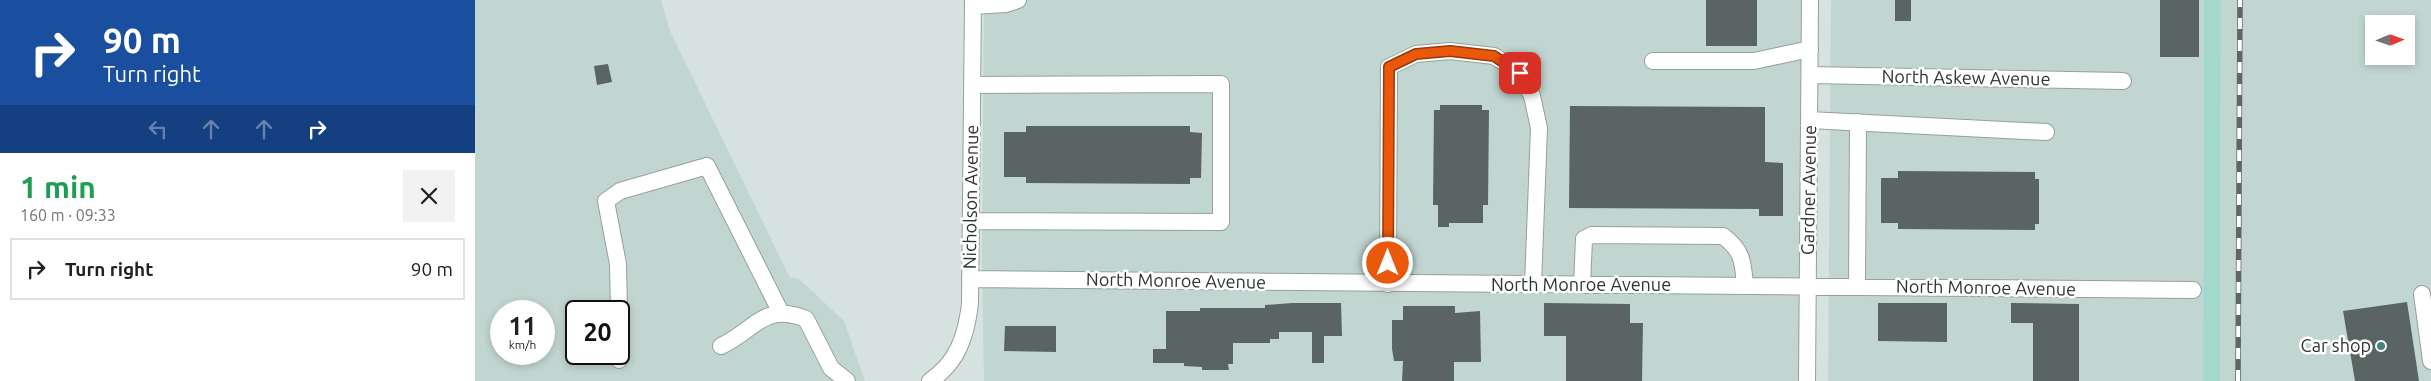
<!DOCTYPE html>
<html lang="en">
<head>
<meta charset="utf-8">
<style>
	body { margin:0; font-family:Ubuntu,sans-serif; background:#f2f2f2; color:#202124; height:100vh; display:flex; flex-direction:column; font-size:19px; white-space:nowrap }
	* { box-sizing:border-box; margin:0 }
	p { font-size:16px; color:#757577 }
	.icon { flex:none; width:28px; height:28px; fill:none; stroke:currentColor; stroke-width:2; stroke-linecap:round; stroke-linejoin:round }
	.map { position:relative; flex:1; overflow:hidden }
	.side { display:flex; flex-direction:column; background:#fff; width:475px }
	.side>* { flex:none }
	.banner { background:#1a4fa0; color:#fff; overflow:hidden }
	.needle { width:32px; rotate:88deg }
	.controls { position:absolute; left:1890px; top:15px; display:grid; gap:10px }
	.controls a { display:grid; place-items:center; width:50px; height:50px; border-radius:0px; background:#fff; box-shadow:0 2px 8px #0003; font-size:25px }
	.speed { position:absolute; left:15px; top:300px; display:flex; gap:10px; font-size:25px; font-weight:700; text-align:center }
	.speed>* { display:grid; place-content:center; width:65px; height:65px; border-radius:50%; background:#fff; box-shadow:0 2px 8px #0003; line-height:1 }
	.speed small { font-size:12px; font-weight:400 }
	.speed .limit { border:2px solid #111; border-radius:8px; background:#fff; color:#111 }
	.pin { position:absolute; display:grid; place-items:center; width:42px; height:42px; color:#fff; margin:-21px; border-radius:10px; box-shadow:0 2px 8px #0006 }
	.me { position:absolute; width:55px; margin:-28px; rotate:0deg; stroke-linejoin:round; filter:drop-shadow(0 0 4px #0008) }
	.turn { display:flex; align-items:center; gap:18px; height:105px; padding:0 20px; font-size:22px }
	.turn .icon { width:65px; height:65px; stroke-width:2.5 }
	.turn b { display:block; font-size:35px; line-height:42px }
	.lanes { display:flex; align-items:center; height:48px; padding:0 20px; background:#0003; justify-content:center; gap:25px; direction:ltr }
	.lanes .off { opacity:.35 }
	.round { display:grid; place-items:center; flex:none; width:52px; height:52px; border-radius:0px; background:#f2f2f2 }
	.summary { display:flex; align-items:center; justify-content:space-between; height:85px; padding:0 20px }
	h1 { font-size:30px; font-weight:600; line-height:38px; color:#1e9e55 }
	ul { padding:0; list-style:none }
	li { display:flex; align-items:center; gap:15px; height:62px; margin:0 10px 8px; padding:0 10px; border:2px solid #e0e0e0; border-radius:0px }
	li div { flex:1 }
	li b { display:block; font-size:19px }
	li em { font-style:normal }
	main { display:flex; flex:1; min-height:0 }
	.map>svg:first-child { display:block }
	.built { fill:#c2d6d1; fill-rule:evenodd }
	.green { fill:#a3d9cc }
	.building { fill:#5a6462 }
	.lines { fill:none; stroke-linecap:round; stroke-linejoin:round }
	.minor-casing { stroke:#95a09d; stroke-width:18 }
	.minor { stroke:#fff; stroke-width:16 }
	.rail-casing { stroke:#5f6664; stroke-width:5.5 }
	.rail { stroke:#fff; stroke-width:4; stroke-dasharray:11; stroke-linecap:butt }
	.route-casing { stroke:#983908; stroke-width:12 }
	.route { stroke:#ea580c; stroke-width:9 }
	.poi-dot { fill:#45887b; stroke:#fff; stroke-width:2 }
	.labels { text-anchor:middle; stroke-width:5; stroke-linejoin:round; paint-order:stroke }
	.street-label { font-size:18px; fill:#2e3332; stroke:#fff }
	.poi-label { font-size:18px; fill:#2e3332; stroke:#fff; text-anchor:end }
</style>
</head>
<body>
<main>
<section class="side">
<div class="banner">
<div class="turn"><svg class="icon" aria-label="right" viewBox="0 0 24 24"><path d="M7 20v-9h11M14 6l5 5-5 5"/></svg><div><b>90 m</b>Turn right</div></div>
<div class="lanes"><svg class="icon off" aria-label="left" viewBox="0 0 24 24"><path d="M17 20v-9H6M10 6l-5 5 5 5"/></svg><svg class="icon off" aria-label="ahead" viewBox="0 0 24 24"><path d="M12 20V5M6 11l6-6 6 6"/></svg><svg class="icon off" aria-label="ahead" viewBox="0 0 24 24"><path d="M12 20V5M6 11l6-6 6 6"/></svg><svg class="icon" aria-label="right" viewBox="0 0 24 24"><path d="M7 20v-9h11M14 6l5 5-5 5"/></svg></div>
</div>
<div class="summary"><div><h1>1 min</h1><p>160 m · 09:33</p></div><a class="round"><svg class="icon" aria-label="close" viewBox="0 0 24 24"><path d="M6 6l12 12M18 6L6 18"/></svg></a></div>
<ul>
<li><svg class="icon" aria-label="right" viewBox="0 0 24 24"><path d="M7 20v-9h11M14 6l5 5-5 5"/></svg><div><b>Turn right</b></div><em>90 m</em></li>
</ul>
</section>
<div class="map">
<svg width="1956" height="381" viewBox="0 0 1956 381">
	<rect width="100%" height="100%" fill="#d6e2df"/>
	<path class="built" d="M0 0H186L195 31 315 278H323L369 321 390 381H0ZM26 311H69V354H26ZM101 311H144V354H101Z
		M509 0H1327L1324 381H509L507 258Z
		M1356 0H1729L1728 381H1353Z
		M1746 0H1956V381H1745ZM1899 24H1931V56H1899Z"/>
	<path class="green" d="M1729 0H1746L1745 381H1728Z"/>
	<path class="building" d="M1231 0H1282V46H1231Z
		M1420 0H1436V21H1420Z
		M1685 0H1724V57H1685Z
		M133 64 137 82 122 85 119 66Z
		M965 105H1007V110H1014L1013 205H1008V223H974V227H963V205H958L959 110H965Z
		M1095 106 1290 107V162L1308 163V216H1284V209L1094 208Z
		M551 126H715V132L727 133 726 178H715V184L551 183V177H529V132H551Z
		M1423 171 1560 172V179H1564V224H1560V230L1423 229V223H1406V178H1423Z
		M1932 302 1944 381H1880L1868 311Z
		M817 303H866L867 336H849V363H837V332H804V339H795V343H758V364H753L754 370H727V367L709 366V363H678V349H691V311H725V308H790V305Z
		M1069 303 1155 304V323H1168L1167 381H1091V336H1069Z
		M1403 303H1472V342L1403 341Z
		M1536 303 1604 304V381H1558V323H1536Z
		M928 306H980V313L1005 311 1006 362H979V381H927L928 361H919L917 349V320H928Z
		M530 326H581V352L529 351Z"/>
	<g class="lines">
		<defs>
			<path id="minor" d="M498 6 531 4 543 0
				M1178 61H1279L1335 49
				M1335 75 1648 81
				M1334 120 1571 132
				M496 221 746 222V84L497 85
				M495 279 1718 290
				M913 284 914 67 941 54 975 51 1019 56 1045 73 1057 96 1064 128 1058 285
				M1107 285 1109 239 1117 235 1248 236C1268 251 1268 262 1270 286
				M1382 287 1383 122
				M1947 294 1956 361
				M144 311 143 264 131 201 145 191 232 166 306 313
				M246 346C280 330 289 302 331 319L356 368 372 381
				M144 347V360
				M455 381C483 362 491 336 495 304L498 0
				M1332 381 1335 0"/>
		</defs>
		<use href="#minor" class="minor-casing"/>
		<use href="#minor" class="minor"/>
		<defs>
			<path id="rail" d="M1763 381 1765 0"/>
		</defs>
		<use href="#rail" class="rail-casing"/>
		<use href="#rail" class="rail"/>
	</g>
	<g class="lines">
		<defs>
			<path id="route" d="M913 263 914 67 941 54 975 51 1019 56 1045 73"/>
		</defs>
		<use href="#route" class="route-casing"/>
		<use href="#route" class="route"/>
	</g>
	<circle class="poi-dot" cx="1906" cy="346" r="5"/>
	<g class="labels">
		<g class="street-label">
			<text transform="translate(1491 78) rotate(1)" y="6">North Askew Avenue</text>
			<text transform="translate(1334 190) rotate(-89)" y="6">Gardner Avenue</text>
			<text transform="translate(496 197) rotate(-89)" y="6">Nicholson Avenue</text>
			<text transform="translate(701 281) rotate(1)" y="6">North Monroe Avenue</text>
			<text x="1106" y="291">North Monroe Avenue</text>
			<text transform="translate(1511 288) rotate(1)" y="6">North Monroe Avenue</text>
		</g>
		<g class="poi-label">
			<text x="1896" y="352">Car shop</text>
		</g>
	</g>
</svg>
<div class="controls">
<a><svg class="needle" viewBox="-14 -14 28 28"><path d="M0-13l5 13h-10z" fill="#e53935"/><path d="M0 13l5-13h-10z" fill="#757577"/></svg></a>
</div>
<div class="speed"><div>11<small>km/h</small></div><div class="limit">20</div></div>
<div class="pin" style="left:1045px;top:73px;background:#d93025"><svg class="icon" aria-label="arrive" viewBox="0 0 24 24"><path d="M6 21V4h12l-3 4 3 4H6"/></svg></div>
<svg class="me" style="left:913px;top:263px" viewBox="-20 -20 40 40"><circle r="17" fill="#ea580c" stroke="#fff" stroke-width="3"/><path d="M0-11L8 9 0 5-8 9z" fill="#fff"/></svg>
</div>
</main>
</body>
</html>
